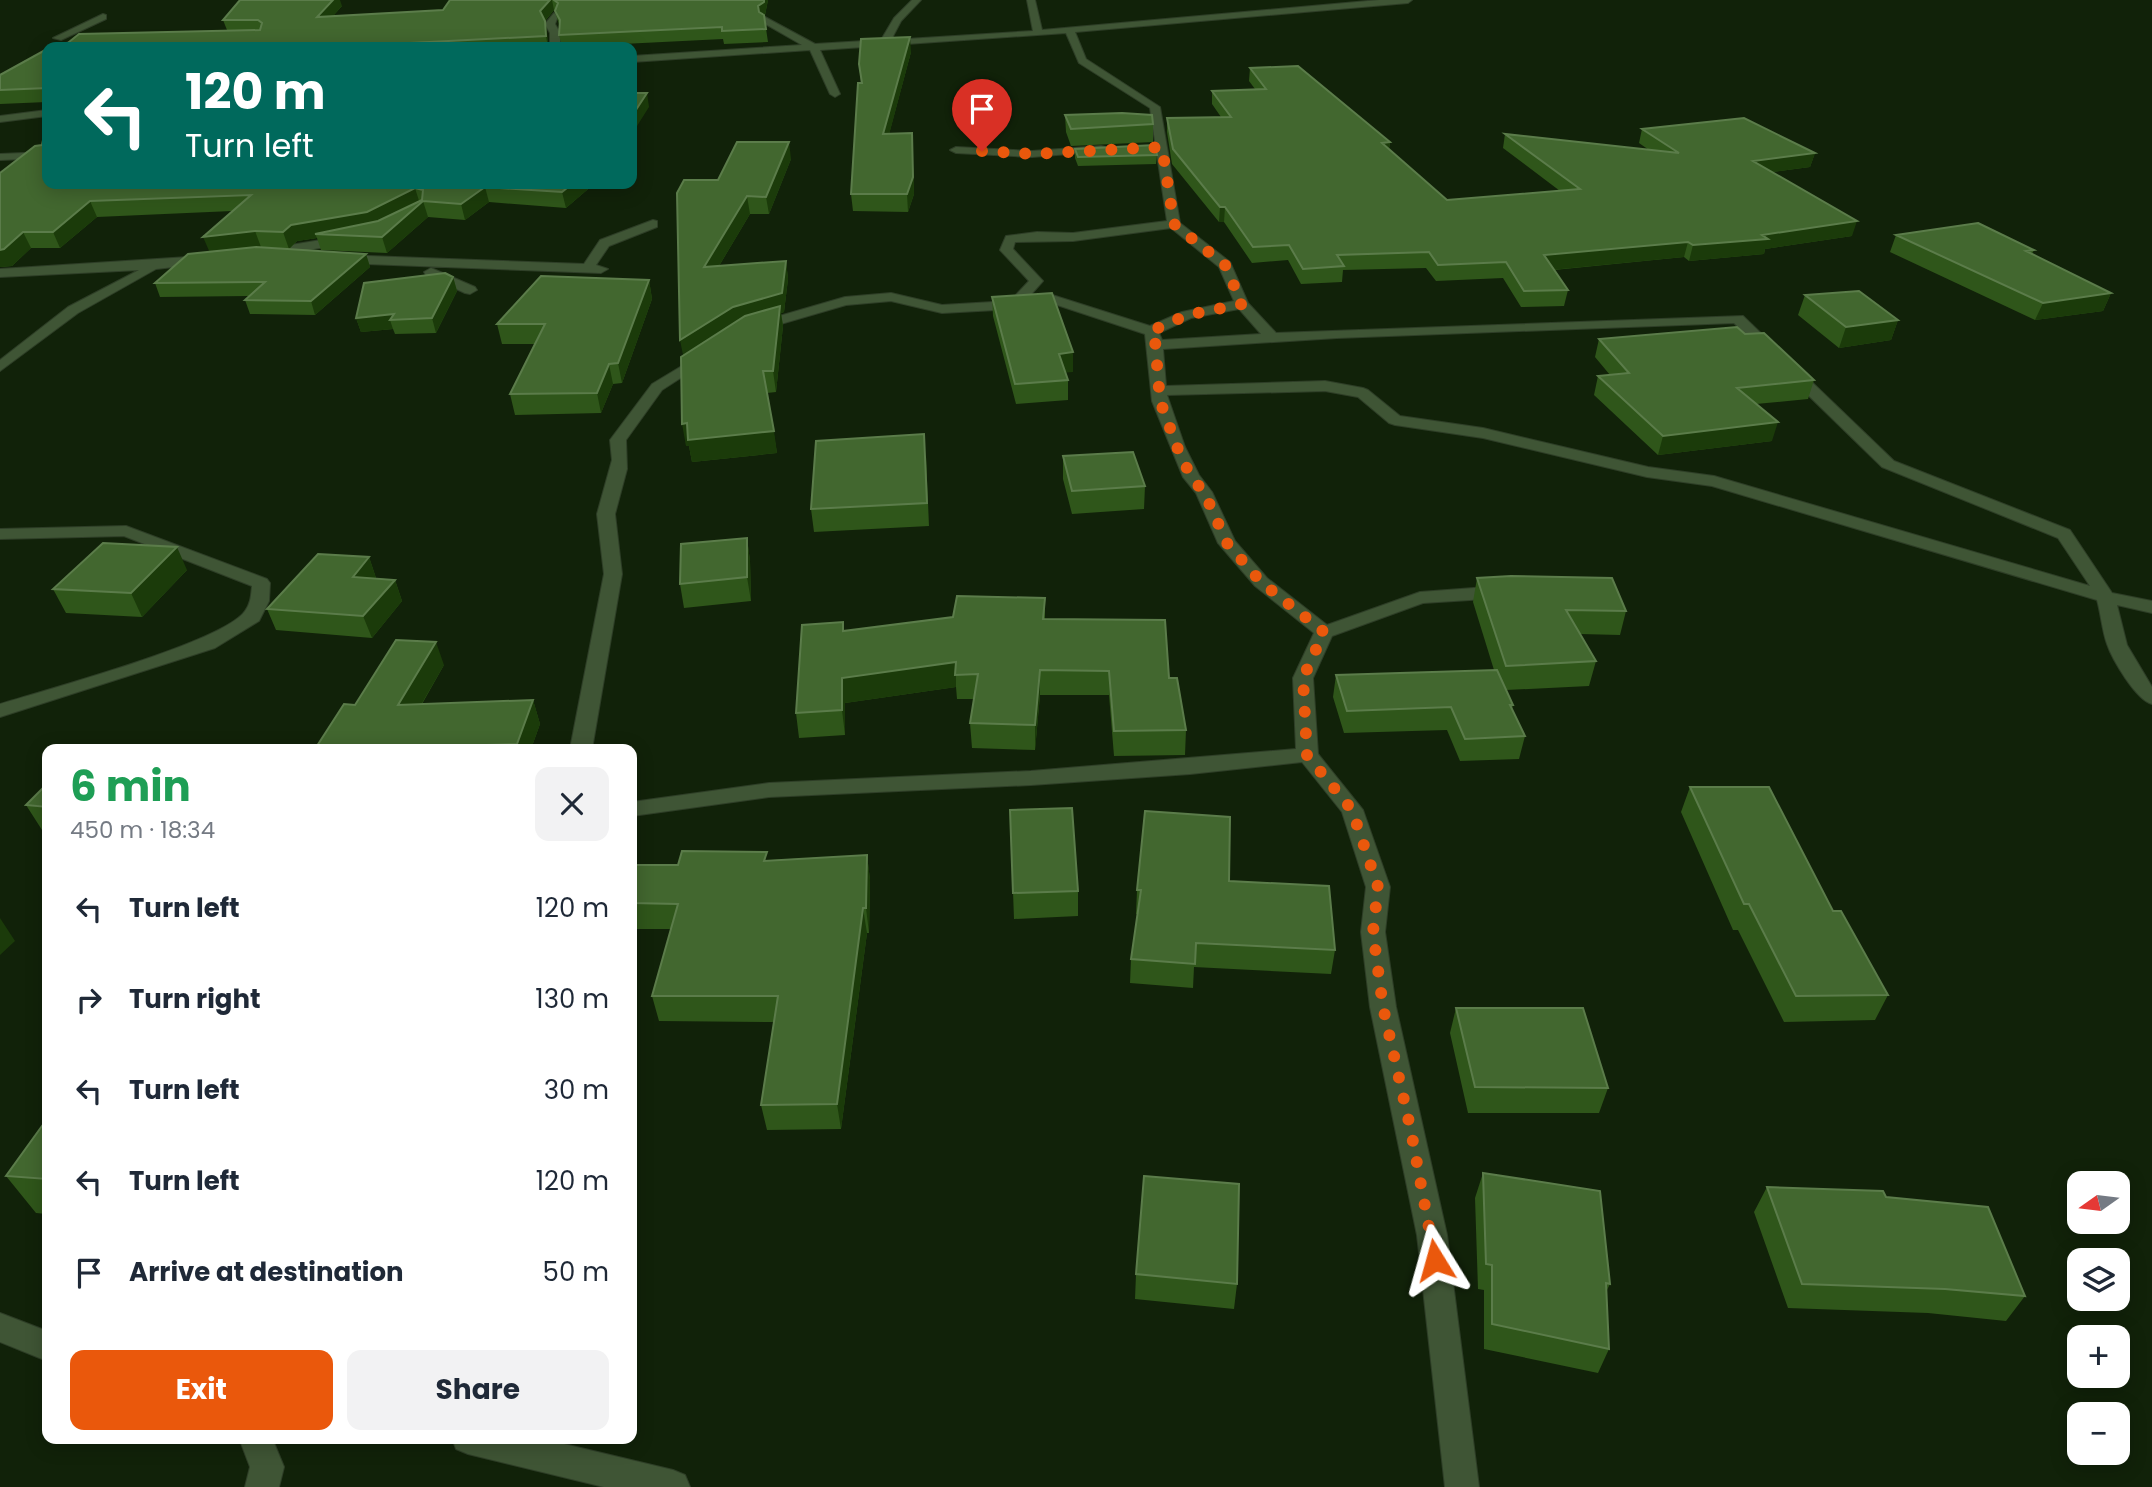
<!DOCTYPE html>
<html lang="en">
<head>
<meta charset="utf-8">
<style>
	body { margin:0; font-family:Poppins,sans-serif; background:#f2f2f3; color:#1f2937; height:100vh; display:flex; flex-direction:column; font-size:26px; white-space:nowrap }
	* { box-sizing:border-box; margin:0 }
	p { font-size:23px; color:#747a83 }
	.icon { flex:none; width:38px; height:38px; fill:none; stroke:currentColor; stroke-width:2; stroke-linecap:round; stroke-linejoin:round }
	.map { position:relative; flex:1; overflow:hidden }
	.panel { position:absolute; left:42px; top:744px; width:595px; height:700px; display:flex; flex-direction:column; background:#fff; border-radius:14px; box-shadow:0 4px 18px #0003 }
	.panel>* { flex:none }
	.guide { position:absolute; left:42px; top:42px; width:595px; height:147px; border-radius:14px; box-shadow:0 4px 18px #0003; background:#00695c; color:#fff; overflow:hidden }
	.needle { width:46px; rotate:256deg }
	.tools { position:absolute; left:2067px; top:1171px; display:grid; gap:14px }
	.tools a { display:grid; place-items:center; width:63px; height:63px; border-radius:14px; background:#fff; box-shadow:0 4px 18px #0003; font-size:35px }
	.pin { position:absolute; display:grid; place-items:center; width:60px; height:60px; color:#fff; margin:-72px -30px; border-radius:50% 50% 50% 0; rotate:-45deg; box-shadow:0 0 7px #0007 }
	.pin .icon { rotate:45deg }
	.me { position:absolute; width:77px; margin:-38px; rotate:352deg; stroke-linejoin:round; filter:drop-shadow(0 0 5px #0008) }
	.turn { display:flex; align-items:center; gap:24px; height:147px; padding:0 28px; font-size:32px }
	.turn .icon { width:91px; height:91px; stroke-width:2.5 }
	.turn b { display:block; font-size:49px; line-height:60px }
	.round { display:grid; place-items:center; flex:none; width:74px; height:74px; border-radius:14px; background:#f2f2f3 }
	.headline { display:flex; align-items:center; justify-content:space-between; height:119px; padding:0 28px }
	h1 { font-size:42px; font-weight:700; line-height:52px; color:#1e9e55 }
	.button { display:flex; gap:14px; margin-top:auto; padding:14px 28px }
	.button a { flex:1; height:80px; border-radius:14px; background:#ea580c; color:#fff; font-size:28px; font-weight:700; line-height:80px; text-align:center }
	.button a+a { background:#f2f2f3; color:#1f2937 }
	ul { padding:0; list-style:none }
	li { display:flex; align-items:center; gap:21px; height:91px; padding:0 28px }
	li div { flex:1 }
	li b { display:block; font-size:26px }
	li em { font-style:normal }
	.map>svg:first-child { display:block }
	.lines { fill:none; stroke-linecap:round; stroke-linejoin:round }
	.street-casing { stroke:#2e3e27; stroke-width:2 }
	.street { fill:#3f5535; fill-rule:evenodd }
	.wall { fill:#2f561a }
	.shaded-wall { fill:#1b3b0a }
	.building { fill:#42672f; stroke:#5b7c4a; stroke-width:2 }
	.route { stroke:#ea580c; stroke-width:12; stroke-dasharray:0 21.6 }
</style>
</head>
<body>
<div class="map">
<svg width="2152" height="1487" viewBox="0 0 2152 1487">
	<rect width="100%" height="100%" fill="#112209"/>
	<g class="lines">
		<defs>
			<path id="street" d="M912 0H921L901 21 891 40 1033 31 1027 0H1035L1042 30 1379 0H1412L1408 3 1075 32 1086 59 1160 107 1180 223 1230 262 1248 303 1276 333 1743 316 1894 461 2070 530 2112 593 2152 601V613L2117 605 2127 645 2152 687V704C2136 700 2112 659 2107 644 2102 630 2101 614 2097 600L1712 486 1647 477 1483 438 1395 425 1389 423 1358 397 1325 391 1167 395 1185 447 1199 475 1212 492 1235 541 1267 578 1327 625 1420 592 1501 586 1510 592 1501 598 1423 603 1332 636 1313 678 1318 754 1363 810 1390 887 1385 932 1396 1007 1447 1235 1479 1487H1445L1417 1235 1370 1007 1361 932 1366 887 1342 812 1302 762 1190 774 1031 785 769 797 632 816V802L769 783 1031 771 1296 749 1293 678 1314 633 1255 586 1218 543 1196 493 1183 477 1152 401 1145 334 1048 302 1014 309 942 313 891 301 846 305 757 331 750 327 752 324 845 297 891 293 942 305 1010 301 1029 281 1000 250 1006 236 1037 232 1073 233 1167 221 1150 108 1079 63 1066 33 820 50 840 94 835 97 830 94 810 50 632 62V56L802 45 762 22V18L765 17 815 44 881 40 894 18ZM1171 228 1219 267 1234 301 1182 312 1150 326 1049 294 1027 299 1043 281 1013 249 1015 242 1073 241ZM1239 309 1261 334 1162 340 1159 333 1191 318ZM1734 323 1882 467 2058 538 2090 586 1714 476 1648 467 1483 428 1400 416 1368 390 1363 388 1325 381 1166 386 1163 349 1337 338Z
				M554 13 558 16 555 24 560 33V47H550V33L545 24Z
				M103 14 106 15V19L61 40 53 38Z
				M94 36 97 37V41L67 47H50Z
				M47 110V116L0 122V116Z
				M1101 146 1105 147V151L1032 157 956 153 950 150 956 147 1032 151Z
				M47 152V158L0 160V154Z
				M653 220 657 221V227L609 246 596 265 608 269 601 273 341 263 335 259 341 255 584 264 600 240Z
				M345 236 351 240 349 243 261 258 255 254 261 250Z
				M204 256 209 257V263L156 269 78 313 0 371V360L68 307 139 270 0 277V269Z
				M431 268 475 287 477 290 470 294 465 293 426 275 424 272Z
				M705 352 712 356 710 359 662 390 626 440 627 469 615 514 622 574 592 749H570L604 574 597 514 612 460 610 440 652 384Z
				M126 526 267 579 270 583 269 601 259 621 215 648 0 717V704C45 690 224 642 245 611 251 603 251 595 252 586L124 536 0 539V529Z
				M0 1313 47 1331V1361L0 1342Z
				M239 1438H272L284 1467 279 1487H245L250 1467Z
				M452 1438H539L673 1470 685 1475 690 1487H604L468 1454 456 1449Z"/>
		</defs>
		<use href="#street" class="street-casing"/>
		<use href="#street" class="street"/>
	</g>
	<path class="wall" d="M450 0H768L765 15H764L768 42 724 44 723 39 562 47 559 35 560 27 555 12 554 10 545 21 547 34 548 47H50L227 30 223 20 342 6 333 16 443 10Z
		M47 49V102L0 104V75Z
		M911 52 889 134 912 133 914 194 908 212 853 211 851 194 861 83 859 64Z
		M1250 68 1390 142 1389 149 1447 200 1560 191 1503 148 1505 134 1649 150 1639 143 1642 129 1815 153 1810 167 1772 172 1852 236 1765 249 1764 254 1689 261 1684 257 1554 270 1568 290 1564 306 1521 307 1503 278 1436 281 1426 268 1343 270 1342 282 1301 284 1288 260 1252 263 1224 222H1219L1172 164 1167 132V118L1221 117 1212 104V91L1255 89 1249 81Z
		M1065 115 1153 124V142L1071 146 1066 132Z
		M42 145 594 184 566 208 489 202 465 220 428 217 387 253 321 250 317 238 297 241 289 249 260 247 366 254 370 267 315 315 250 314 245 300 249 296 160 297 155 283 209 252 232 211 97 217 60 248H31L12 266 0 267V173Z
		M1075 149 1157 155 1156 164 1078 166 1075 158Z
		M791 159 769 214H750L719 266 786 261 788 279 784 312 781 313 783 326 776 392 767 393 777 453 692 462 689 446H686L683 356 718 180Z
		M1896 235 2034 250 2032 254 2111 293 2103 311 2035 320 1890 252Z
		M453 277 457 291 436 333 395 334 393 329 361 332 356 318Z
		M649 280 652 299 622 383 613 384 601 413 515 415 510 394 536 344H502L497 324Z
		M1805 295 1898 320 1891 340 1839 348 1798 315Z
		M992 297 1073 352V372H1065L1068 380V400L1016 404 993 316Z
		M1745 334 1814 380 1808 399 1756 404 1772 441 1658 455 1594 395 1598 376 1610 375 1595 357 1599 339Z
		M926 456 929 526 814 532 811 509Z
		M1063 456 1145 486 1144 509 1072 514 1063 479Z
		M747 538 750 561 751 601 684 608 680 584Z
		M369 557 376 578 395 580 402 601 372 638 276 630 267 609Z
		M187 570 142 617 66 613 53 589Z
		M1477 578 1626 611 1620 635 1580 634 1596 661 1589 686 1506 690 1513 705 1512 709 1525 736 1519 759 1460 761 1447 730 1344 733 1333 697 1336 675 1494 670 1473 602Z
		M1045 598V619L1169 678 1186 730 1185 755 1114 756 1109 695H1040L1035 750 972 748 970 723 974 699H957L956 687 845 703V735L799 738 796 713 844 631 953 617Z
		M444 665 422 704 533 700 540 724 531 749H315L355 705Z
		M47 784V831L42 830 26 805Z
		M1690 787 1833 911 1888 995 1875 1020 1784 1022 1738 930H1733L1681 812Z
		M1010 810 1078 891V916L1014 919Z
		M867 855 870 880 869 933H867L841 1129 767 1130 761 1105 774 1022 659 1021 652 996 671 929H632V865H678Z
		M1229 881 1335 950 1331 974 1194 967 1193 988 1130 983 1131 959 1138 914H1136L1137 890Z
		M1456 1008 1608 1088 1599 1113H1468L1450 1033Z
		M47 1119V1214L36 1213 6 1176Z
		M1483 1173 1610 1284 1606 1292 1609 1349 1598 1373 1484 1349V1290L1478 1289 1475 1198Z
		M1767 1187 1886 1197 2025 1296 2006 1321 1928 1313 1788 1308 1754 1212Z
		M1136 1274 1237 1284 1234 1309 1135 1299Z"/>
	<path class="shaded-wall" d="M329 0H340L342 6 321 29 317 17Z
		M550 0H552L554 10 542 24 540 11Z
		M764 0H768L765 15 759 18 758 6Z
		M545 21 547 34 548 47 546 36Z
		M910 37 911 52 885 150 883 134Z
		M647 93 649 107 632 134V116Z
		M912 133 914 194 908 212 907 194Z
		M789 142 791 159 769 214 766 197Z
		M1390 142 1388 156 1382 143Z
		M1815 153 1810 167 1749 175 1753 161Z
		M572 184H594L566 208 562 192Z
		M485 187 489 202 465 220 461 204Z
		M415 188 420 204 372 227 315 234 317 238 297 241 289 249 283 232 291 225Z
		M747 196 750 214 707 286 704 267Z
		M90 201 97 217 60 248 53 232Z
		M423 201 428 217 387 253 382 237Z
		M1220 207H1225L1224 222H1219Z
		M1857 221 1852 236 1765 249 1764 254 1689 261 1693 245Z
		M255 231 261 247 210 253 203 237Z
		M23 232 31 248 12 266 0 267V250Z
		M1688 242 1684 257 1541 271 1544 255Z
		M366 254 370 267 315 315 311 301Z
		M786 261 788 279 784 312 781 313 783 326 776 392 773 371 684 360 680 340Z
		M453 277 457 291 436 333 432 318Z
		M649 280 652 299 622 383 618 363Z
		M2111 293 2103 311 2035 320 2043 303Z
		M394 314 390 320 393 329 361 332 356 318Z
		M1898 320 1891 340 1839 348 1846 327Z
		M1073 352V372L1060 373 1059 354Z
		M609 364 613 384 601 413 597 393Z
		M1778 422 1772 441 1658 455 1663 436Z
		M687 423 774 431 777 453 692 462 689 446H686L682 424Z
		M747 538 750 561 751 601 747 577Z
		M177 547 187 570 142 617 131 593Z
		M369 557 376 578 353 577Z
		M395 580 402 601 372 638 363 616Z
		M436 642 444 665 407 729 398 705Z
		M956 662V687L845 703V735L842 710V678Z
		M1040 670V695L1035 750V725Z
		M533 700 540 724 531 749H519L517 744Z
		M867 855 870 880 869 933 866 908Z
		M863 908 867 933 841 1129 837 1104Z
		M0 918 15 941 0 955Z"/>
	<path class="building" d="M240 0H333L317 17 443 10 450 0H550L540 11 545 21 546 36 411 43V47H50L52 46H64L79 34 260 30 262 23 258 20H223Z
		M554 0H764V2L758 6 759 12 764 15 766 29 722 31V27L559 35 560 20 555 11 558 3Z
		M910 37 883 134 912 133 913 177 907 194H851L858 83H862L859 64 861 39Z
		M47 49V88L0 90V75Z
		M1298 66 1390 142 1382 143 1447 200 1580 189 1505 134 1679 153 1642 129 1744 118 1815 153 1753 161 1857 221 1762 235 1768 239 1693 245 1688 242 1544 255 1568 290 1524 291 1506 262 1438 265 1429 252 1337 255 1344 266 1303 269 1289 245 1253 247 1225 207H1220L1173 149 1167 118 1231 117 1212 91 1266 89 1250 68Z
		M632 93H647L632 116Z
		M1122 113 1152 115 1153 124 1071 129 1065 115Z
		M47 137V184H572L562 192 485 187 461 204 423 201 382 237 315 234 378 221 422 200 423 190 415 188 367 212 291 225 283 232 255 231 203 237 251 195 90 201 53 232H23L4 249 0 250V173L35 146 42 145 43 140Z
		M737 142H789L766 197 747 196 704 267 786 261 782 293 733 307 680 340 677 193 684 180H718Z
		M1155 145 1157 155 1078 157 1075 149Z
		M1978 223 2034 250 2026 251 2111 293 2043 303 1896 235Z
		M256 247 366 254 311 301 245 300 265 282 155 283 188 254Z
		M445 273 453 277 432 318 390 320 394 314 356 318 364 283Z
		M541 276 649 280 618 363 609 364 597 393 510 394 545 324H497Z
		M1859 291 1898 320 1846 327 1805 295Z
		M1052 293 1073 352 1059 354 1068 380 1015 384 992 297Z
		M780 306 773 371H763L774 431 688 440 687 423 682 424 681 357 745 316Z
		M1737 327 1745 334 1764 333 1814 380 1737 388 1778 422 1663 436 1598 376 1629 373 1599 339Z
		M924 434 927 503 811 509 816 441Z
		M1133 452 1145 486 1072 491 1063 456Z
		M747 538V577L680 584 681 544Z
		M103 543 177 547 131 593 53 589Z
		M318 554 369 557 353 577 395 580 363 616 267 609Z
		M1511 576 1612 578 1626 611 1566 610 1596 661 1506 666 1477 578Z
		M957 596 1045 598 1043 619 1165 620 1169 678H1177L1186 730 1114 731 1109 671 1040 670 1035 725 970 723 978 674 955 675 956 662 842 678V710L796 713 802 625 843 622V631L953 617Z
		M396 640 436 642 398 705 533 700 517 744 486 745 483 749H315L344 704 355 705Z
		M1497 670 1513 705H1510L1525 736 1465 739 1451 707 1347 711 1336 675Z
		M86 746 109 749H83Z
		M47 784V807L26 805Z
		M1690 787H1769L1833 911H1841L1888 995 1796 996 1749 904H1744Z
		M1072 808 1078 891 1013 893 1010 810Z
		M1145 811 1230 817 1229 881 1329 886 1335 950 1196 943 1195 964 1131 959 1141 890H1137Z
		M682 851 767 852 764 861 867 855 866 908H863L837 1104 761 1105 778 996H652L678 904 632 903V865H678Z
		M1456 1008H1583L1608 1088 1475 1087Z
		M47 1119V1179L6 1176Z
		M1483 1173 1600 1191 1610 1284 1606 1283 1609 1349 1492 1324V1265L1486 1264Z
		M1144 1176 1239 1184 1237 1284 1136 1274Z
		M1767 1187 1883 1191 1886 1197 1988 1207 2025 1296 1945 1289 1802 1284Z"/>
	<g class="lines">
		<path class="route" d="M982 151 1032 154 1162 147 1174 224 1225 265 1242 304 1187 315 1151 331 1155 340 1160 401 1177 447 1191 477 1204 492 1227 543 1261 582 1324 632 1303 678 1307 755 1352 810 1378 887 1373 932 1383 1007 1411 1131 1435 1260"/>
	</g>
</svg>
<div class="tools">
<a><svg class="needle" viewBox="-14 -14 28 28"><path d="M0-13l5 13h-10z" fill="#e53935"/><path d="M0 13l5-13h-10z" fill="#747a83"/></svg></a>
<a><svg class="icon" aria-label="layers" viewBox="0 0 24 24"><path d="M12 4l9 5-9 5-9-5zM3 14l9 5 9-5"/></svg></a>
<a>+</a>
<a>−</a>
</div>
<div class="pin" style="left:982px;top:151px;background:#d93025"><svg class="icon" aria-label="arrive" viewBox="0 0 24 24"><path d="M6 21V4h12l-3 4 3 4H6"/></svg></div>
<svg class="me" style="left:1435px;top:1260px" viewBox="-20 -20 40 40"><path d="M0-17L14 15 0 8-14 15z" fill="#ea580c" stroke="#fff" stroke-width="4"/></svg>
<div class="guide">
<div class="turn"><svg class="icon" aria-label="left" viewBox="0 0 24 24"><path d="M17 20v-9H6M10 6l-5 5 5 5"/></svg><div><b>120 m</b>Turn left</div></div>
</div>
<section class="panel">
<div class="headline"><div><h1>6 min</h1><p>450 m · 18:34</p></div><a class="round"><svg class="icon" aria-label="close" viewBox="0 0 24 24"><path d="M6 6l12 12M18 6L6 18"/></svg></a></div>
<ul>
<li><svg class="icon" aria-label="left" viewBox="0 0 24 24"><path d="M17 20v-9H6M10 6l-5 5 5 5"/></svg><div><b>Turn left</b></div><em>120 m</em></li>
<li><svg class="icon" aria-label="right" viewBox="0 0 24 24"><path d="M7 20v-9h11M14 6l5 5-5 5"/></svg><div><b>Turn right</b></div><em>130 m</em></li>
<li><svg class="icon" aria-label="left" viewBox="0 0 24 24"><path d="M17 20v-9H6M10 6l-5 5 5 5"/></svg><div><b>Turn left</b></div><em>30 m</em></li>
<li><svg class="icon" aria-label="left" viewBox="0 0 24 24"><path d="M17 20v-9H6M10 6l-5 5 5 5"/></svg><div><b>Turn left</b></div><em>120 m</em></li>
<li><svg class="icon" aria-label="arrive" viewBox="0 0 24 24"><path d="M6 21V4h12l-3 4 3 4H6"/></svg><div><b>Arrive at destination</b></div><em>50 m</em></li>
</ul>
<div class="button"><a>Exit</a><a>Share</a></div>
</section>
</div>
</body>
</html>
